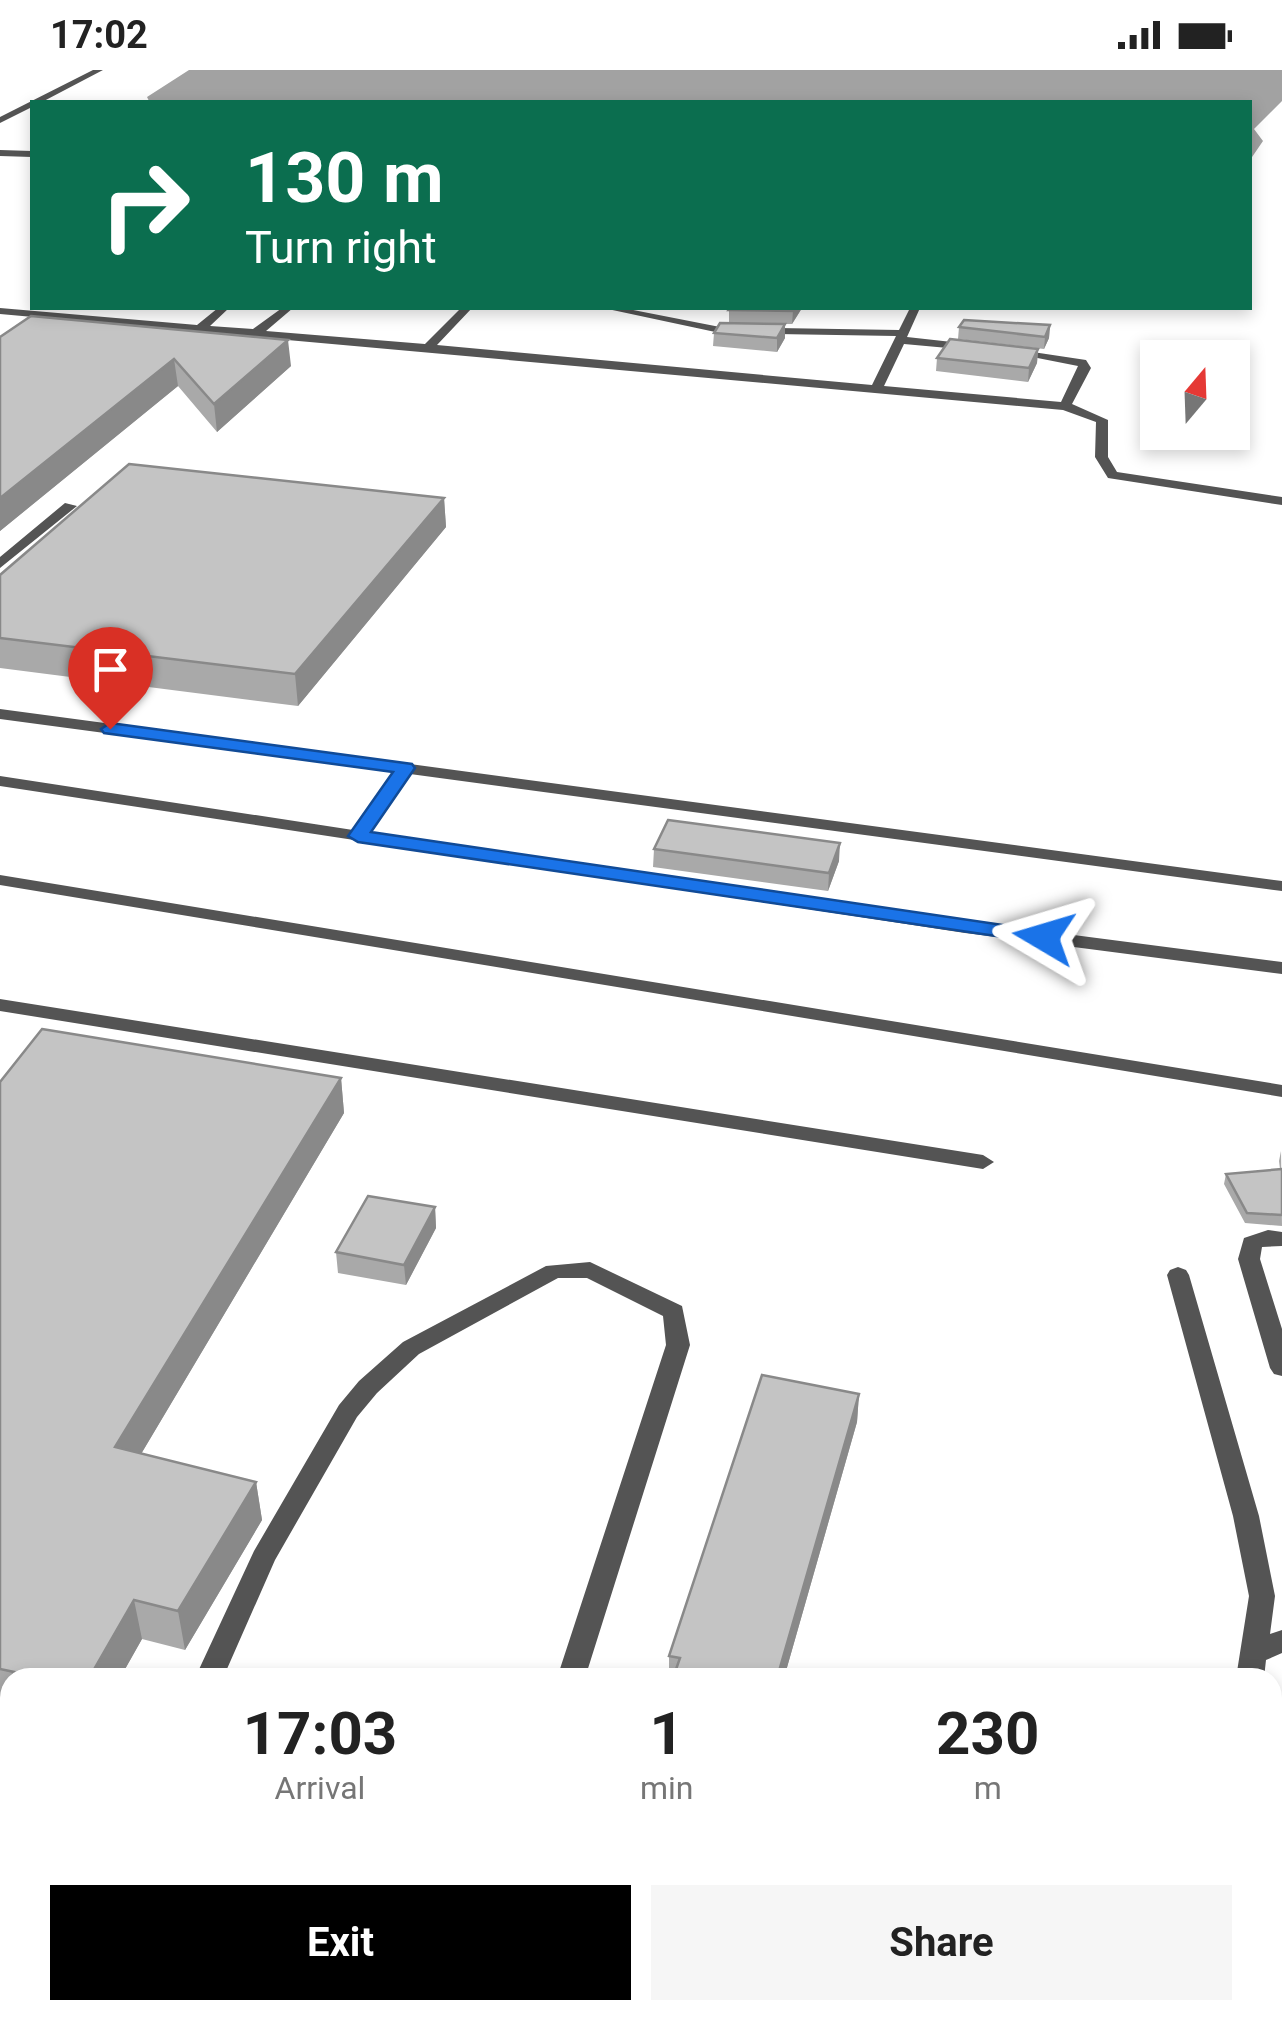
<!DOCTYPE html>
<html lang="en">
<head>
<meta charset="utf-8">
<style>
	body { margin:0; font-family:Roboto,sans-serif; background:#f6f6f6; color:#222; height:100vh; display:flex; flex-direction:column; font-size:38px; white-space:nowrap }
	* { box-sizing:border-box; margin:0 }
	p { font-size:32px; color:#767676 }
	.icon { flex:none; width:55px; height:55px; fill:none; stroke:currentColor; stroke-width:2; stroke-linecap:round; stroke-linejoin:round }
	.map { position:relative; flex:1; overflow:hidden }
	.side { position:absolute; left:0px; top:1598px; width:1282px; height:352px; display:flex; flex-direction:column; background:#fff; border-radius:30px 30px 0 0; box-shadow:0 5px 15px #0003 }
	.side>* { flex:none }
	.hud { position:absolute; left:30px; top:30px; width:1222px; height:210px; border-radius:0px; box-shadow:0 5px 15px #0003; background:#0b6e4f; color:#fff; overflow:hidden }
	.needle { width:65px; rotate:19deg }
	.tools { position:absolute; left:1140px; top:270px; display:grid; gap:20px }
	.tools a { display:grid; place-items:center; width:110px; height:110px; border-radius:0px; background:#fff; box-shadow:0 5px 15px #0003; font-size:50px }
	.pin { position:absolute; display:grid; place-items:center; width:85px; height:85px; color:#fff; margin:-102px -42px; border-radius:50% 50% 50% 0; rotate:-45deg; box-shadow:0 0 10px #0007 }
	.pin .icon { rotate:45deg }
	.me { position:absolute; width:110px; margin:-55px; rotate:277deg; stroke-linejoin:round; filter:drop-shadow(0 0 8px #0008) }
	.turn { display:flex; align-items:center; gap:35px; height:210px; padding:0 50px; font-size:45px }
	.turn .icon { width:130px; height:130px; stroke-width:2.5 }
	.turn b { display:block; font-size:70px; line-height:85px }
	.eta { display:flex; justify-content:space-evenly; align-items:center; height:170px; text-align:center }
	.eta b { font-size:60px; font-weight:700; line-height:70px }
	.cta { display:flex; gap:20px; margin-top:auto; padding:20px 50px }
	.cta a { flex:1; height:115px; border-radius:0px; background:#000; color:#fff; font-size:40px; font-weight:700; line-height:115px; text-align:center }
	.cta a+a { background:#f6f6f6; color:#222 }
	.status { display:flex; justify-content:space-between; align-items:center; height:70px; padding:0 50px; background:#fff; direction:ltr }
	.status svg { height:28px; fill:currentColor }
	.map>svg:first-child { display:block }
	.water { fill:#a2a2a2 }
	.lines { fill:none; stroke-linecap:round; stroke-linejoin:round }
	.service { fill:#545454; fill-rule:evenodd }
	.minor { fill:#545454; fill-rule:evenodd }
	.wall { fill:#a9a9a9 }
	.shaded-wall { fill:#898989 }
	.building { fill:#c4c4c4; stroke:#898989; stroke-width:2.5 }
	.route { fill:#1a73e8; stroke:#114b97; stroke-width:2.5 }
</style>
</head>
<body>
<div class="status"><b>17:02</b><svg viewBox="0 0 49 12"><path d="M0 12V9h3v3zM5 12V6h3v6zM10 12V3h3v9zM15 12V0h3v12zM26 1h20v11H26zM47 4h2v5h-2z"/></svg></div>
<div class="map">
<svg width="1282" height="1949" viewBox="0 0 1282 1949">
	<rect width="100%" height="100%" fill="#fff"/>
	<path class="water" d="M189 0H1282V31L1254 59 1263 71 1250 90V32L149 31 147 27Z"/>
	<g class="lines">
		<path class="service" d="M93 0H103L42 32H32V37L0 53V47Z
			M0 80 32 81V87L0 86Z
			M0 238 197 255 218 238H229L210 256 253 259 282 238H293L266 261 425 274 461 238H472L437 275 872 315 896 266 720 263 603 238H623L720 257 899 260 910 238H920L907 267 970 274 976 277 970 280 904 274 884 316 1061 332 1078 296 1007 282 1013 279 1086 290 1091 298 1072 334 1108 350V387L1117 402 1282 427V435L1108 408 1095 387 1096 352 1063 340 0 244Z
			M65 433 77 436 0 498V487Z
			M0 639 1282 811V821L410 704 369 762 965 851 1282 892V904L965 863 0 716V706L353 760 395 702 0 649Z
			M0 805 1282 1015V1027L0 815Z
			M0 929 983 1085 994 1092 983 1099 0 941Z
			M590 1192 682 1236 690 1275 585 1608H557L666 1275 663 1246 587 1208H558L419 1284 377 1323 357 1347 275 1490 223 1608H195L254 1481 339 1335 359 1311 403 1272 546 1196Z
			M1178 1197 1186 1200 1189 1205 1259 1446 1275 1526 1270 1564 1282 1560V1583L1266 1590 1264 1608H1236L1249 1526 1233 1446 1167 1205 1170 1200Z
			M0 1772 10 1773V1799L0 1798Z
			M1272 1858 1282 1859V1887L1272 1886Z"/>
		<path class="minor" d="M1268 1160 1282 1162V1176L1262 1177 1260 1189 1282 1259V1306L1274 1304 1270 1298 1238 1189 1244 1168Z"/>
	</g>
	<path class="wall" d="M802 238 792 254H785V268L777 282 713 276 714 263 729 253V240Z
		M1050 255 1049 268 1044 279 958 269 959 257Z
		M0 267 291 296 217 362 178 316 0 461Z
		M1038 279 1037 293 1028 312 936 301 937 288Z
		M444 428 446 457 298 636 0 598V505Z
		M654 779 839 791 828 821 653 797Z
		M341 1008 344 1043 141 1384 256 1412 262 1450 185 1580 142 1569 120 1608H10V1638L0 1635V1012Z
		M1281 1081 1282 1156 1245 1153 1224 1114 1226 1104 1280 1099 1279 1091Z
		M435 1137 436 1158 406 1215 338 1203 336 1182Z
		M859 1324 857 1352 784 1608H669V1586Z
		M1 1682 10 1683V1717Z"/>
	<path class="shaded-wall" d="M795 238H802L792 254 793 241Z
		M785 254V268L777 282V268Z
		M1050 255 1049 268 1044 279 1045 267Z
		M288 270 291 296 217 362 214 334Z
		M1038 279 1037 293 1028 312 1029 298Z
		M174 289 178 316 0 461V428Z
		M444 428 446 457 298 636 295 604Z
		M840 773 839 791 828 821 829 803Z
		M341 1008 344 1043 122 1416 115 1377Z
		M435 1137 436 1158 406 1215 404 1195Z
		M859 1324 857 1352 784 1608H777Z
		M256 1412 262 1450 185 1580 178 1541Z
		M134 1530 142 1569 120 1608H89Z"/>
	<path class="building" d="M731 238H795L793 241 729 240Z
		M31 246 288 270 214 334 174 289 0 428V267Z
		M964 250 1050 255 1045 267 959 257Z
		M720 253 785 254 777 268 714 263Z
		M950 269 1038 279 1029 298 937 288Z
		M129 394 444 428 295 604 0 568V505Z
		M668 750 840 773 829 803 654 779Z
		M42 959 341 1008 115 1377 256 1412 178 1541 134 1530 89 1608H11L14 1602 0 1599V1012Z
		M1282 1099V1145L1247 1143 1226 1104Z
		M368 1126 435 1137 404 1195 336 1182Z
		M762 1305 859 1324 777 1608H673L680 1588 669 1586Z
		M10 1657V1683L1 1682Z"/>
	<path class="route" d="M110 653 412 694 415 698 371 762 1044 861 1055 867 1044 873 358 772 348 766 393 702 104 663 101 659Z"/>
</svg>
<div class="tools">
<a><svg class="needle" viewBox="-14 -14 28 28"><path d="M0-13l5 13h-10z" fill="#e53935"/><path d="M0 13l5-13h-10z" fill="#767676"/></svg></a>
</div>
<div class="pin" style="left:110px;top:659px;background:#d93025"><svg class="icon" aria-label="arrive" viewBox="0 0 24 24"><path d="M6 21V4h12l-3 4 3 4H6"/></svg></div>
<svg class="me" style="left:1044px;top:867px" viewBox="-20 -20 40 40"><path d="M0-17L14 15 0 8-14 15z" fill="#1a73e8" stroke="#fff" stroke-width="4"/></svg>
<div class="hud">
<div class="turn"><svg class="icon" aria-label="right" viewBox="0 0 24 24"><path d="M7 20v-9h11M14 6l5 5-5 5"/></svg><div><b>130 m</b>Turn right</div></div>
</div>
<section class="side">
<div class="eta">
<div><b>17:03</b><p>Arrival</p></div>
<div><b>1</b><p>min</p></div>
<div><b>230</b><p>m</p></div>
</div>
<div class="cta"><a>Exit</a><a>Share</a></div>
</section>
</div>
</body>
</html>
